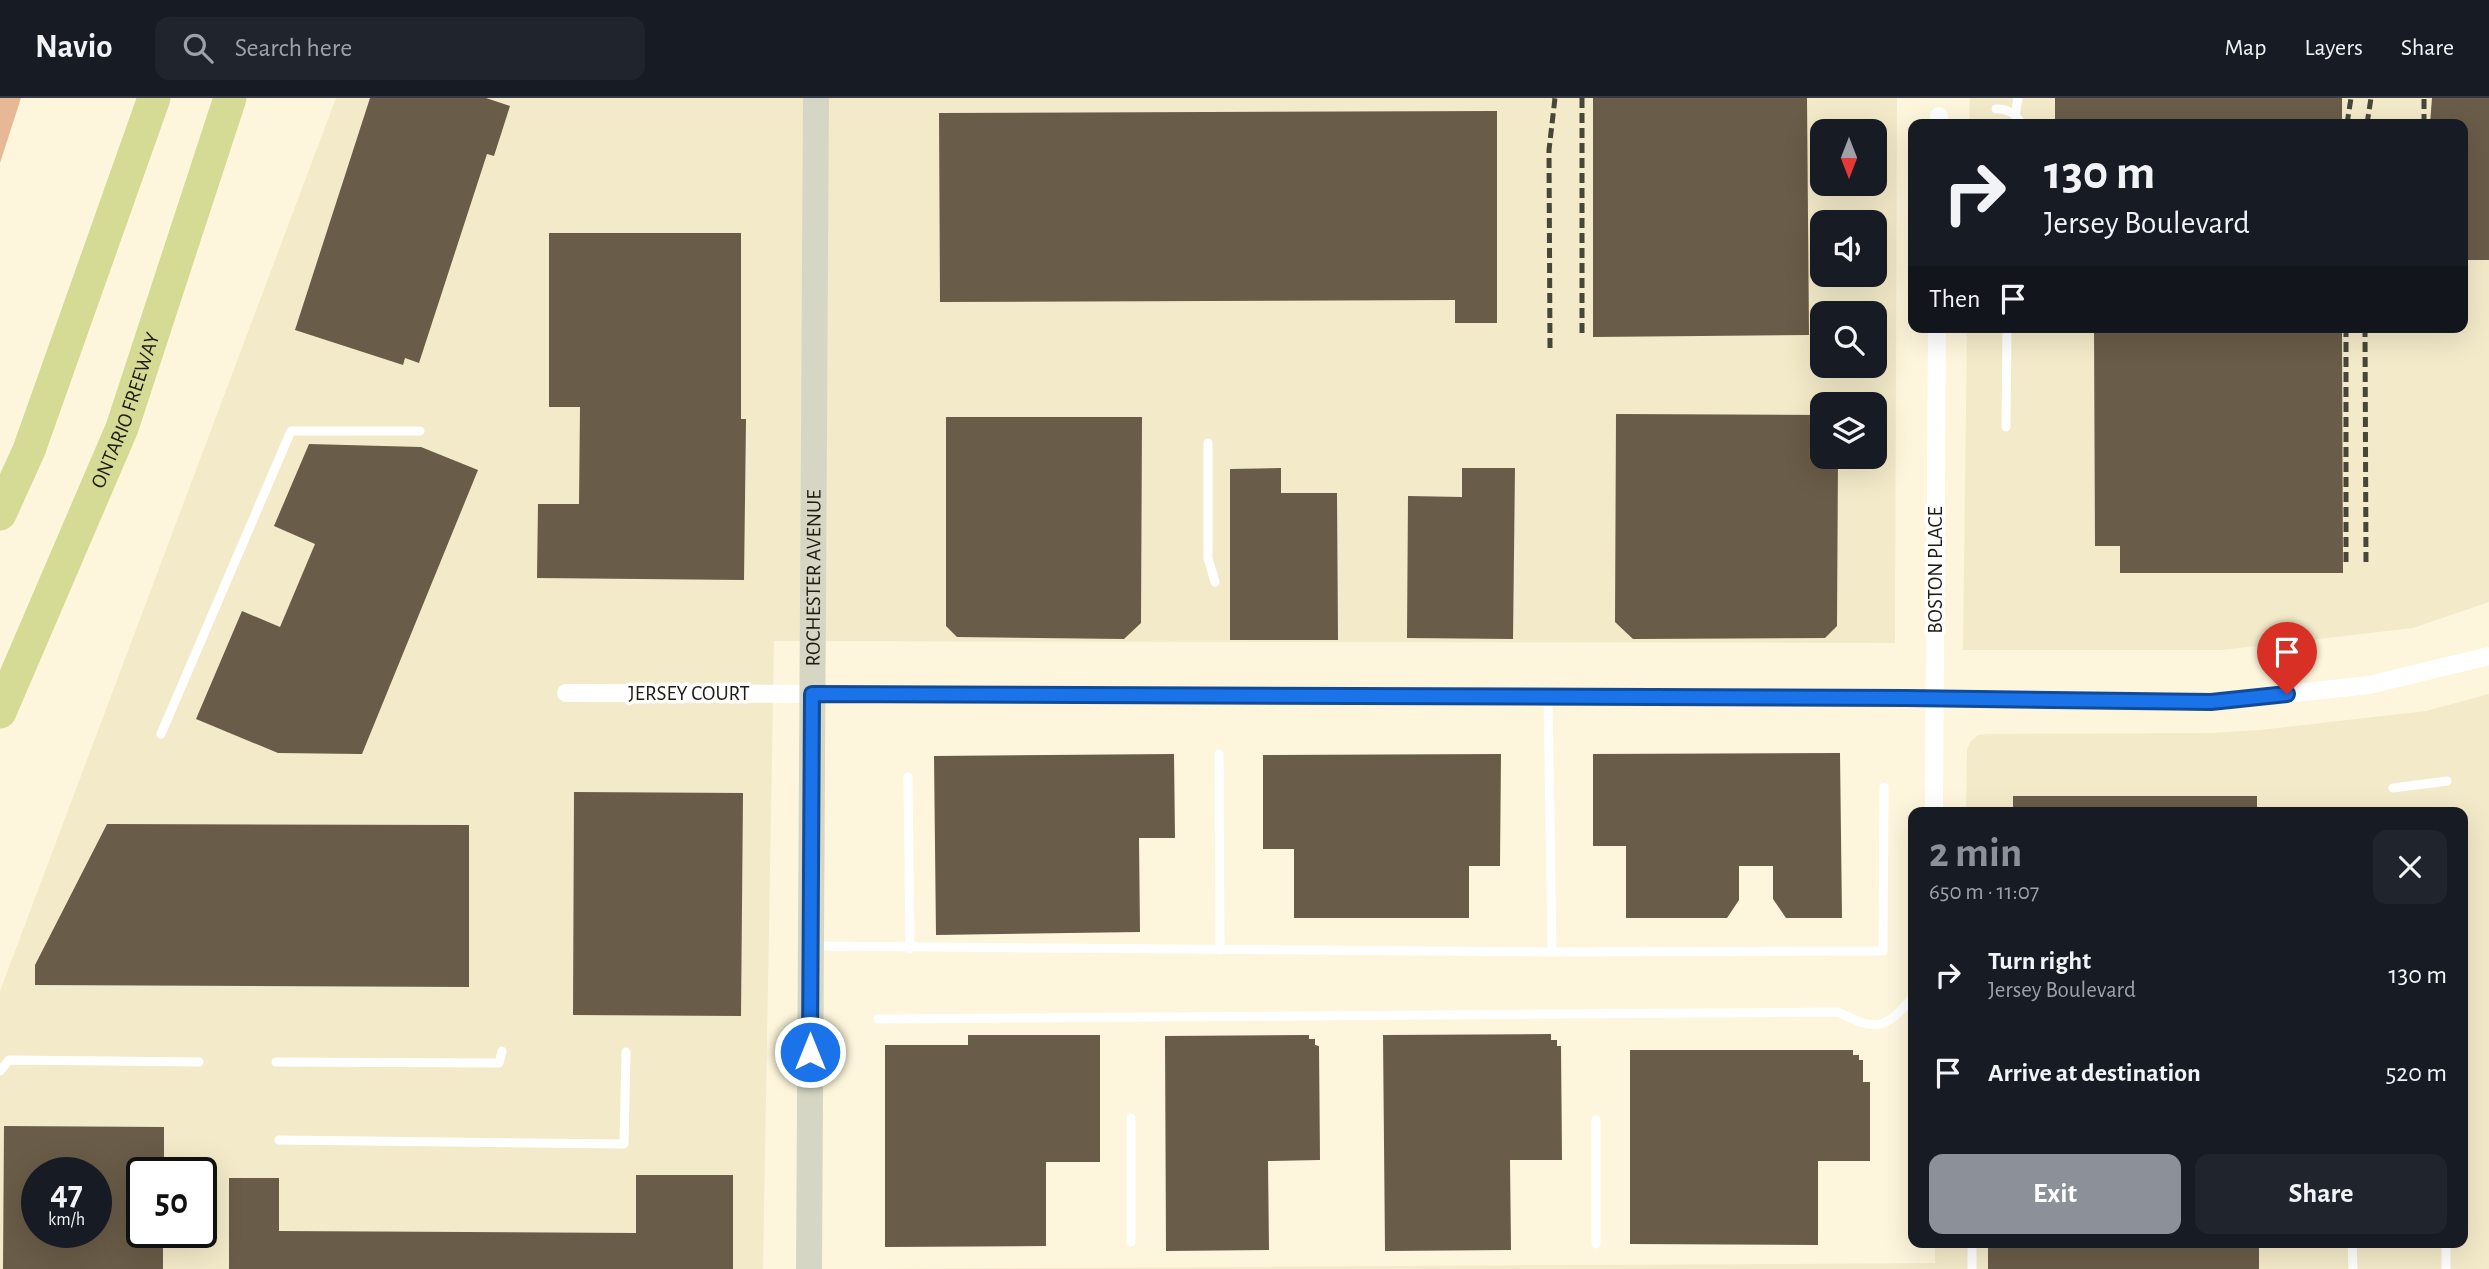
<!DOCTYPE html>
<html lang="en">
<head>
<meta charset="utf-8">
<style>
	body { margin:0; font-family:"Alegreya Sans",sans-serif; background:#20242c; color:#f1f3f6; height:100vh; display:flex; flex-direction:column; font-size:26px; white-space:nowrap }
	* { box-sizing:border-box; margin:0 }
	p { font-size:23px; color:#9ea1a6 }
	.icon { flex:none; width:38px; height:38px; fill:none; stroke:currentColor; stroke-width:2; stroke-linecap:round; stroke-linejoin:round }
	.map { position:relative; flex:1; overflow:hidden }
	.panel { position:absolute; left:1908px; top:709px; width:560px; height:441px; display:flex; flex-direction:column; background:#171b24; border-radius:14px; box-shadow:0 7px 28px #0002 }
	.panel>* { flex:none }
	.hud { position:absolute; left:1908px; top:21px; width:560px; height:214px; border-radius:14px; box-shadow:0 7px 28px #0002; background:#171b24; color:#f1f3f6; overflow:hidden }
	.needle { width:46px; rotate:180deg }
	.fabs { position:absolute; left:1810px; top:21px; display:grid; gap:14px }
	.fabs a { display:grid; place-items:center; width:77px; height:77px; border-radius:14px; background:#171b24; box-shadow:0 7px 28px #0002; font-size:35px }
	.speed { position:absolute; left:21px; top:1059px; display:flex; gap:14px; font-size:35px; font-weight:700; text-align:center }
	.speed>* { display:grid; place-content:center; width:91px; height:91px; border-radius:50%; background:#171b24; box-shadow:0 7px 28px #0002; line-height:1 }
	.speed small { font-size:18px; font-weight:400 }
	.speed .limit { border:4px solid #111; border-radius:10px; background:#fff; color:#111 }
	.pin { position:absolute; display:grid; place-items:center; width:60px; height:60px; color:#fff; margin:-72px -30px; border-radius:50% 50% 50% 0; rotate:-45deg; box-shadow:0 0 7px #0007 }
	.pin .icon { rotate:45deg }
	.me { position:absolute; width:77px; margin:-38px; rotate:0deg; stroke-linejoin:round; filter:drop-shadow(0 0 5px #0008) }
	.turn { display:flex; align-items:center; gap:24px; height:147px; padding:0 21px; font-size:32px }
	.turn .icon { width:91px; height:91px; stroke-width:2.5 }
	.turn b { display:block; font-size:49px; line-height:60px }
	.then { display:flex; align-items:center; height:66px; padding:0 21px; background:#0003; gap:14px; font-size:26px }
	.round { display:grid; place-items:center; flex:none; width:74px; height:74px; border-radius:14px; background:#20242c }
	.summary { display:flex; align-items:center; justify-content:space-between; height:119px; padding:0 21px }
	h1 { font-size:42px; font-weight:700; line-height:52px; color:#8c9099 }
	.cta { display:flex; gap:14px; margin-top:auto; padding:14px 21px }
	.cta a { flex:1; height:80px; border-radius:14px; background:#8c9099; color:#fff; font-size:28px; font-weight:700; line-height:80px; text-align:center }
	.cta a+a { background:#20242c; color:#f1f3f6 }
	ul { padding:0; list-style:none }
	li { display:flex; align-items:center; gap:21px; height:98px; padding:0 21px }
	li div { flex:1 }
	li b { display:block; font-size:26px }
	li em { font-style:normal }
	header { display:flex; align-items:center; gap:42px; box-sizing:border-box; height:98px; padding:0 35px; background:#171b24; border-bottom:2px solid #363941 }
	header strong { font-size:33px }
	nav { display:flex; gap:38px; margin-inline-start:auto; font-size:24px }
	.search { width:490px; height:63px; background:#20242c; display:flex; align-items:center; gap:18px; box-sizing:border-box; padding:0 24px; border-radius:14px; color:#9ea1a6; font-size:26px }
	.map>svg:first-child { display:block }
	.built { fill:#f3eac9; fill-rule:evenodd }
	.green { fill:#e7b896 }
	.building { fill:#695c48; fill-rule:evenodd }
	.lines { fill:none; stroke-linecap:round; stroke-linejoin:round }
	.lane { stroke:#fff; stroke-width:9 }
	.street { stroke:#fff; stroke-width:18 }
	.secondary { stroke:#d5d7c4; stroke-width:26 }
	.highway { stroke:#d5db95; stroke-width:33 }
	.rail { stroke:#484539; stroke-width:5; stroke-dasharray:10 5; stroke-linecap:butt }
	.route-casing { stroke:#114b97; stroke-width:18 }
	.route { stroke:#1a73e8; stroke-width:12 }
	.labels { text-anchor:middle; stroke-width:7; stroke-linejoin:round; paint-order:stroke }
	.street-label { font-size:21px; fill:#1e1c13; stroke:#fff }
</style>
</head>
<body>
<header>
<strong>Navio</strong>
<div class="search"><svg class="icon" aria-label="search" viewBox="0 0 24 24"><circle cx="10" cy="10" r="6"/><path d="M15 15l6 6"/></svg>Search here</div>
<nav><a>Map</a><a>Layers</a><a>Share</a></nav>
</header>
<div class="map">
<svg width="2489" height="1171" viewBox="0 0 2489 1171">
	<rect width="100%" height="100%" fill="#fdf6dc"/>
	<path class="built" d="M336 0H1897L1895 545 774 543 763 1171H0V893ZM1822 33H1874V86H1822ZM1822 124H1874V177H1822ZM1822 215H1874V268H1822ZM1822 306H1874V359H1822ZM37 1074H96V1134H37ZM142 1074H201V1134H142Z
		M1970 0H2489V504L2413 530 2222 552H1963L1967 229H2462V26H1969Z
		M2489 596V1171H880L1935 1165V1144H2462V714H1966L1967 652 1970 644 1978 637 1988 636 2210 635 2260 632 2426 613Z"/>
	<path class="green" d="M0 0H21L0 65Z"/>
	<path class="building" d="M370 0H486L510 8 494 58 487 56 419 265 405 260 403 267 295 232Z
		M1593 0H1807L1809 237 1593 239Z
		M2055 0H2342V26H2055Z
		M2432 0H2489V162H2462V26H2430Z
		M1497 13V225H1455V202L940 204 939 15Z
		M549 135H741V321H746L744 482 537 480 538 406H579L580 309H549Z
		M2094 229H2342L2343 475H2120V448H2095Z
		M1616 316 1822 317V359H1838L1837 528 1825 540 1633 541 1615 524Z
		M946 319H1142L1141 525 1124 541 957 539 946 528Z
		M309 346 421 349 478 372 362 656 278 655 196 621 242 513 280 529 315 446 274 428Z
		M1281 370V395H1337L1338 542H1230V371Z
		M1462 370H1515L1513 541 1407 540 1408 398 1462 399Z
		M1840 655 1842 820H1786L1773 801V768H1739V802L1727 820H1626V748H1593V656Z
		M1174 656 1175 740H1139L1140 834 936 837 934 658Z
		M1501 656 1500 768H1469V820H1294V751H1263V657Z
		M574 694 743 695 741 918 573 917Z
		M2013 698H2257V714H2013Z
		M107 726 469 727V889L35 887V867Z
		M1551 936V942H1557V948H1561L1562 1062H1510L1511 1152 1385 1153 1383 937Z
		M968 937H1100V1064H1046V1148L885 1149V947H968Z
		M1309 937V941H1315V947L1319 948 1320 1062 1268 1063 1269 1152 1166 1153 1165 938Z
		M1630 952H1853V957H1859V962H1863V984H1870V1063H1818V1147L1630 1146Z
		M4 1028 164 1029V1074H142V1134H163V1171H3ZM37 1074H96V1134H37Z
		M636 1077H733V1171H229V1080H279V1133L636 1135Z
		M1988 1144H2259V1171H1988Z"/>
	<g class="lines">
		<path class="lane" d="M1996 11C2006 11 2017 15 2021 26
			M2015 18 2018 0
			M2006 329 2007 229
			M1208 345V460L1215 484
			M1548 598 1552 854
			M161 636 291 333H420
			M1219 656 1220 852
			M908 679 910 851
			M2393 690 2447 683
			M812 848 1552 854 1883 853 1884 689
			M878 921 1838 914C1876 933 1884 933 1913 899
			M276 964 499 965 502 953
			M0 973 9 962 199 964
			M1131 1020V1144
			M1596 1022V1146
			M279 1042 624 1046 626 954
			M1972 1144V1171
			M2352 1144 2353 1171
			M2446 1171V1144"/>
		<path class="street" d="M1939 26V18
			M566 595 1934 600 2211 604 2369 587 2489 558
			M1934 714 1937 229"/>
		<path class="secondary" id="s1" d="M809 1171 816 0"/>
		<g class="highway">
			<path d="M0 416 29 352 154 0"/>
			<path id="s2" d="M0 614 122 330 230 0"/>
		</g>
		<path class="rail" d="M1582 0V239
			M2347 26 2351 0
			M2367 26 2371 0
			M2424 26V0
			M2346 229V467
			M2365 229 2366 466
			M1550 250 1549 52 1555 0"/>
	</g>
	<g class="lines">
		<defs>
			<path id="route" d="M810 954 812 596 1907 600 2211 604 2287 596"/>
		</defs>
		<use href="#route" class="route-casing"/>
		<use href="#route" class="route"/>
	</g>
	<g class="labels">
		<g class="street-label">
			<text dy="7" stroke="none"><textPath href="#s2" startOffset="327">ONTARIO FREEWAY</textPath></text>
			<text transform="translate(1935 472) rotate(-90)" y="7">BOSTON PLACE</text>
			<text dy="7" stroke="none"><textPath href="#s1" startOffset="691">ROCHESTER AVENUE</textPath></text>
			<text x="689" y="602">JERSEY COURT</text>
		</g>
	</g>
</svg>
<div class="fabs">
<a><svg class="needle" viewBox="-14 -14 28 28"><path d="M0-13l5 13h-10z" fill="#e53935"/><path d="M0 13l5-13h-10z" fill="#9ea1a6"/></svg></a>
<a><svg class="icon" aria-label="sound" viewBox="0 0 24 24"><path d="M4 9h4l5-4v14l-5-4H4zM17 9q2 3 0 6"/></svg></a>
<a><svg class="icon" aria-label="search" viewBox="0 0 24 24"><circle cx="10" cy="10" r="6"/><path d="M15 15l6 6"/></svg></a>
<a><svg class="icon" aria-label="layers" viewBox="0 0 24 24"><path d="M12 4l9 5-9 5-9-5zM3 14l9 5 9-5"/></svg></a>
</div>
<div class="speed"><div>47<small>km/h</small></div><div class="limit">50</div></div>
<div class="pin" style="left:2287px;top:596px;background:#d93025"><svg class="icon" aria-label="arrive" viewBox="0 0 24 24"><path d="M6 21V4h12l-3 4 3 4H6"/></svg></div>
<svg class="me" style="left:810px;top:954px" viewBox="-20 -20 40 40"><circle r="17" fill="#1a73e8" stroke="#fff" stroke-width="3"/><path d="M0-11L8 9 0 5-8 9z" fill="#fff"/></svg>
<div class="hud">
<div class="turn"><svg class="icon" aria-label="right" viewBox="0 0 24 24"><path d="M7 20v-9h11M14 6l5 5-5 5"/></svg><div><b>130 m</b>Jersey Boulevard</div></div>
<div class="then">Then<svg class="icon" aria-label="arrive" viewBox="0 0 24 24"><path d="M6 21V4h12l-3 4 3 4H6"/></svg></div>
</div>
<section class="panel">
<div class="summary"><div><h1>2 min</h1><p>650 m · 11:07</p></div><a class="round"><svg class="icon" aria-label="close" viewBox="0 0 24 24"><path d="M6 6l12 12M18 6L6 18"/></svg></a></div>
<ul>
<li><svg class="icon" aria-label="right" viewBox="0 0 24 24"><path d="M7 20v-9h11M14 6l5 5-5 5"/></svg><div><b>Turn right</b><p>Jersey Boulevard</p></div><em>130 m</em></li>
<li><svg class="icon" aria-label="arrive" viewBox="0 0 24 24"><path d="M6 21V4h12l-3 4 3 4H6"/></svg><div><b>Arrive at destination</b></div><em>520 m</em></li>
</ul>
<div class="cta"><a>Exit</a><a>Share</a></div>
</section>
</div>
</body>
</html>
